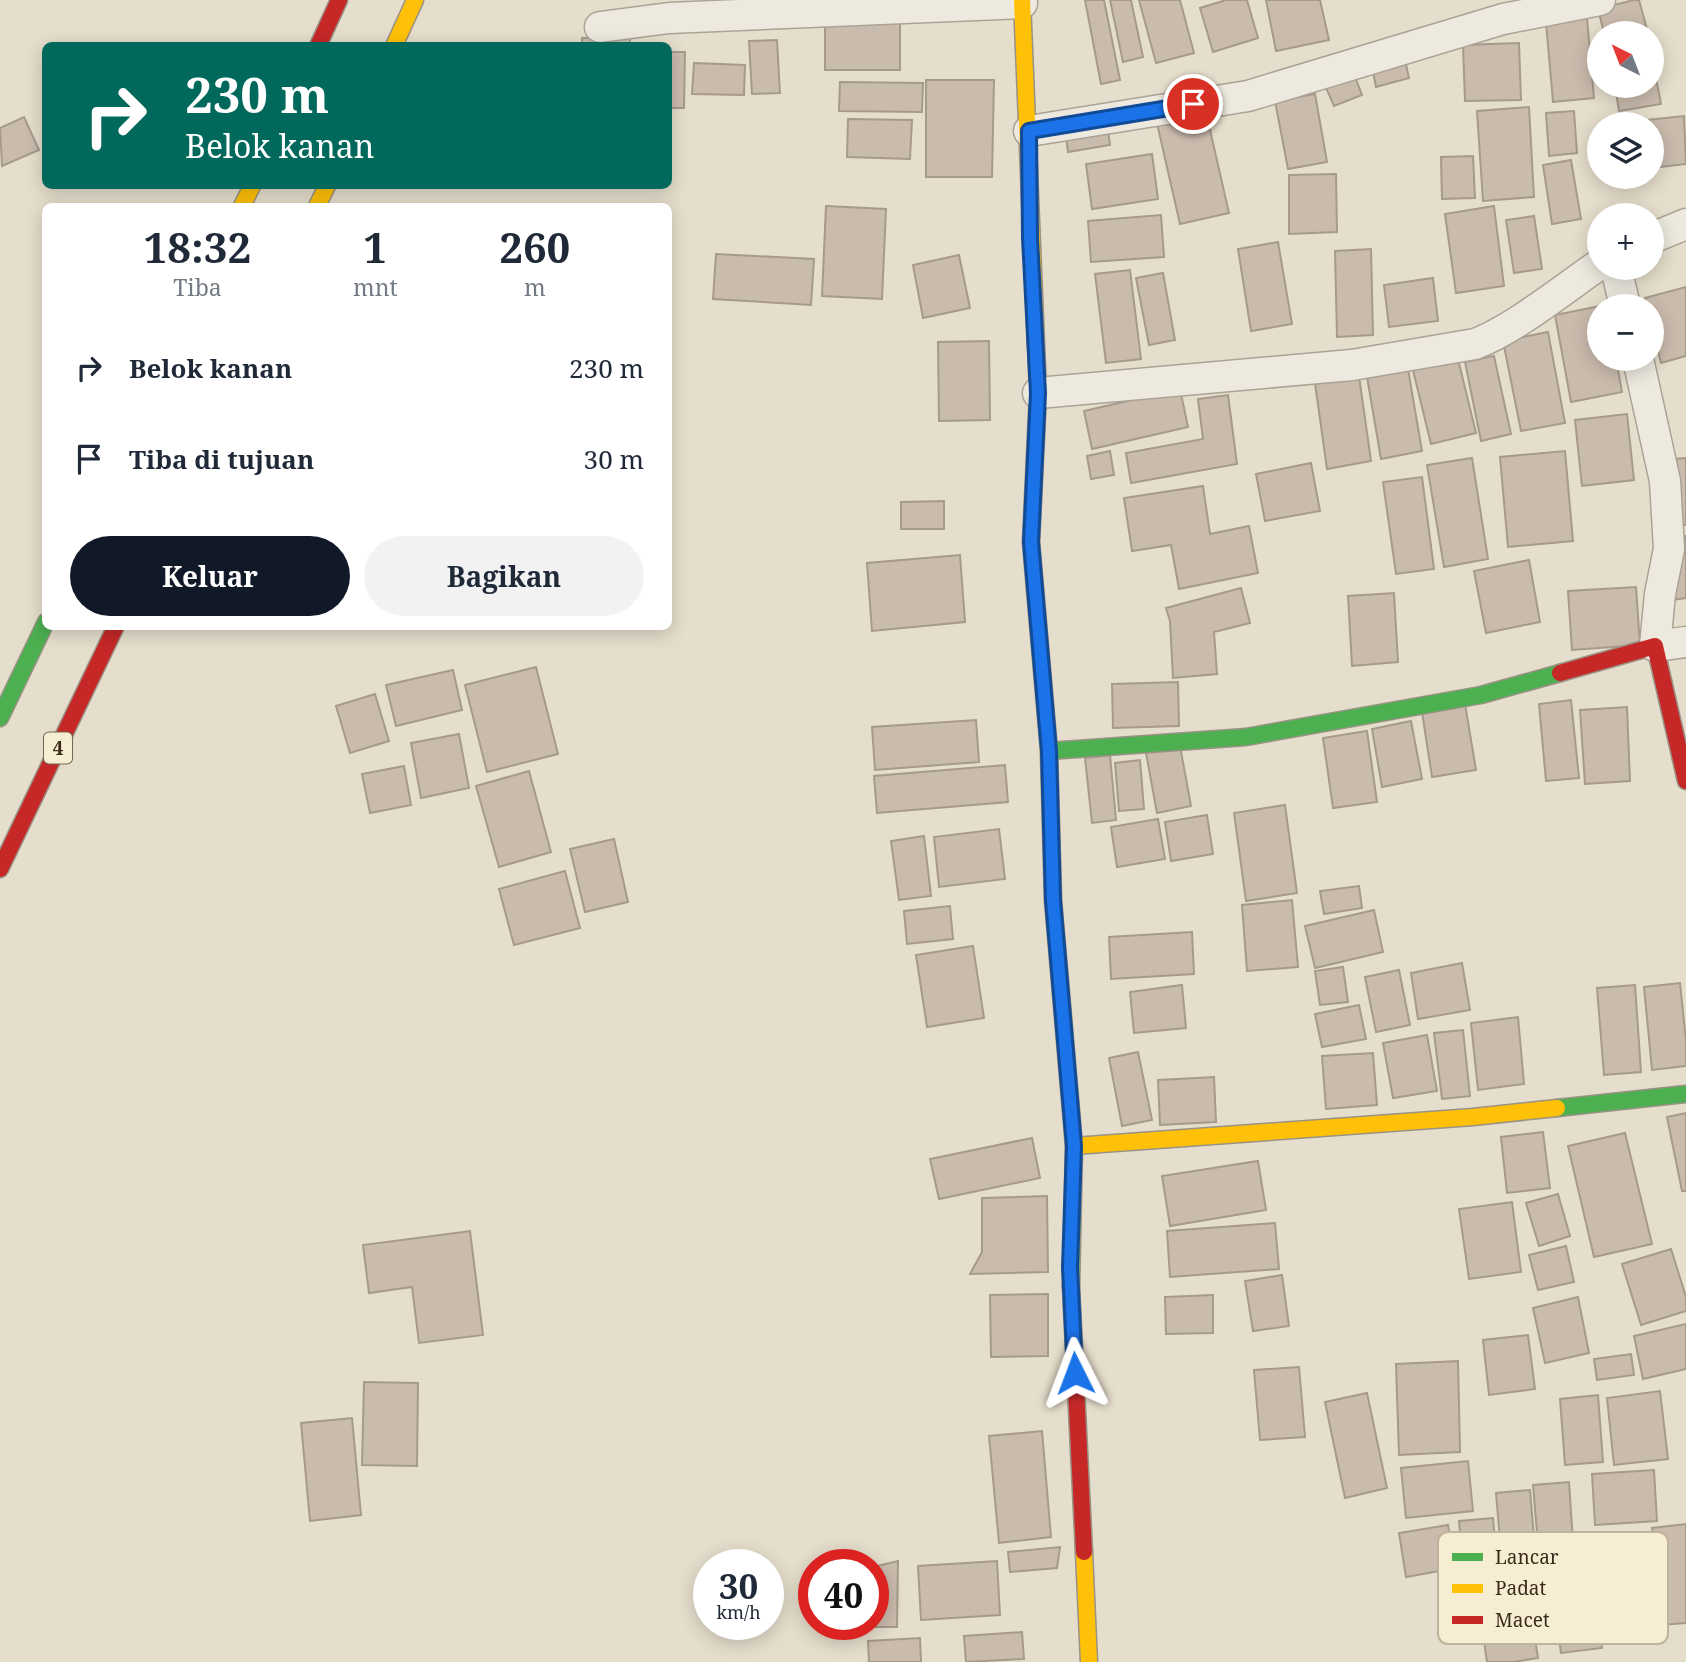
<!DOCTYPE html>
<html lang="id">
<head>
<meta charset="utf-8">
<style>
	body { margin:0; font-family:"Noto Serif",serif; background:#f2f2f3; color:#1f2937; height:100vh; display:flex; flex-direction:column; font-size:26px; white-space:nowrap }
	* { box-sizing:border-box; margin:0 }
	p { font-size:23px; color:#747a83 }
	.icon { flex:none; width:38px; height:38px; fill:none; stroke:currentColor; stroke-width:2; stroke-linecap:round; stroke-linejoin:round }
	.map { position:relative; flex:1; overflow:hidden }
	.sheet { position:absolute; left:42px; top:203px; width:630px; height:427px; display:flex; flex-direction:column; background:#fff; border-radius:10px; box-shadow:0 4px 18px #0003 }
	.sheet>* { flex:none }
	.hud { position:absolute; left:42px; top:42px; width:630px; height:147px; border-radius:10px; box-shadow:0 4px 18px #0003; background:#00695c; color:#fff; overflow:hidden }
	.needle { width:46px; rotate:318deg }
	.tools { position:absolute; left:1587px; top:21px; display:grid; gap:14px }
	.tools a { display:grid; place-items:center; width:77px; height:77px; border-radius:50%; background:#fff; box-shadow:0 4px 18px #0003; font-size:35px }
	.speed { position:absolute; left:693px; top:1549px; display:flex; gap:14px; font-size:35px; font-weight:700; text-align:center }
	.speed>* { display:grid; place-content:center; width:91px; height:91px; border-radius:50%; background:#fff; box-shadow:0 4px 18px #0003; line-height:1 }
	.speed small { font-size:18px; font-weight:400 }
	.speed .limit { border:10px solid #d22; background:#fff; color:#111 }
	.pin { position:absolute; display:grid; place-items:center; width:60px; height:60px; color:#fff; margin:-30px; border:4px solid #fff; border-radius:50%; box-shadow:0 2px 7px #0007 }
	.me { position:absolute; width:77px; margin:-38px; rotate:357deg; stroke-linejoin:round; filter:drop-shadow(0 0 5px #0008) }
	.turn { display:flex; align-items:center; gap:24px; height:147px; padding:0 28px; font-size:32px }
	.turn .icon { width:91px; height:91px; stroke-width:2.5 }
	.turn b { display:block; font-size:49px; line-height:60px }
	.eta { display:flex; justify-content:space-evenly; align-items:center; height:119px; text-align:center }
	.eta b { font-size:42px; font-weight:700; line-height:49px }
	.cta { display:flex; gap:14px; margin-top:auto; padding:14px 28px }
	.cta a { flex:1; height:80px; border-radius:42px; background:#111827; color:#fff; font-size:28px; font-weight:700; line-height:80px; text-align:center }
	.cta a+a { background:#f2f2f3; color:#1f2937 }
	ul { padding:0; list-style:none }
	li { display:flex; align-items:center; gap:21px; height:91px; padding:0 28px }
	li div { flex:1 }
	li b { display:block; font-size:26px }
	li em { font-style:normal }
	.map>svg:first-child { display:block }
	.building { fill:#cabcad; stroke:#a69a8b; stroke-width:2 }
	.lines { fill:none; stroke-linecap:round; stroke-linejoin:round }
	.street-casing { stroke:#aba396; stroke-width:33 }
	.fast-casing { stroke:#9a9285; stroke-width:19 }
	.slow-casing { stroke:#9a9285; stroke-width:19 }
	.jam-casing { stroke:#9a9285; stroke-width:19 }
	.street { stroke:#ede9df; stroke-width:30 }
	.fast { stroke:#4caf50; stroke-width:16 }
	.slow { stroke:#ffc107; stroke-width:16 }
	.jam { stroke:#c62828; stroke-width:16 }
	.route-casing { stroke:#114b97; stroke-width:18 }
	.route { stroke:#1a73e8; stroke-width:12 }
	.labels { text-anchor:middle; stroke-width:5; stroke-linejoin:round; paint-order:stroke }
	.shield { fill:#f7edd2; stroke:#736653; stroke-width:2 }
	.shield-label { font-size:19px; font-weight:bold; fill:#3a2c1d }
	.key { fill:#f7edd2; stroke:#beb39c; stroke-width:2 }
	.key-label { font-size:19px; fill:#3a2c1d }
</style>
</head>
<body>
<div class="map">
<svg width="1686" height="1662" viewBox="0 0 1686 1662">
	<rect width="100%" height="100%" fill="#e6decc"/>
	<path class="building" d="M1085 0H1104L1120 80 1101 84Z
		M1110 0H1131L1143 57 1123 62Z
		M1139 0H1180L1194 53 1156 63Z
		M1226 0H1247L1258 38 1213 52 1200 8Z
		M1266 0H1320L1329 40 1276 51Z
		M1634 0H1639L1648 33H1604L1598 9Z
		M825 16H900V70H825Z
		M1587 18 1594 98 1553 102 1546 22Z
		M630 37V46H582V38Z
		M777 40 780 93 752 94 749 41Z
		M1519 43 1521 100 1465 101 1463 45Z
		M668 52H685L684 108H668Z
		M1404 55 1409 78 1376 87 1371 62Z
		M694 63 745 65 744 95 692 94Z
		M1352 69 1362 95 1334 106 1323 81Z
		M1652 73H1655L1661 104 1619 111 1615 86H1652Z
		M926 80H994L992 177H926Z
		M840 82 923 83 922 112 839 111Z
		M1315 94 1327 162 1288 169 1275 101Z
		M1529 107 1534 197 1483 201 1477 111Z
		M1205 108 1229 213 1180 224 1156 119Z
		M1574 111 1577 153 1549 156 1546 113Z
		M1684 116 1686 164 1652 168V124H1627L1626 122Z
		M24 117 39 150 2 166 0 128Z
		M848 119 912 120 910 159 847 157Z
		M1107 122 1110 145 1068 152 1065 129Z
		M1152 154 1158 199 1092 209 1086 164Z
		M1473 156 1475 198 1442 199 1441 157Z
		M1571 160 1581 219 1552 224 1543 165Z
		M1336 174 1337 232 1289 234V175Z
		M826 206 886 209 882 299 822 296Z
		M1494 206 1504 286 1456 293 1445 214Z
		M1161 215 1164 257 1091 262 1088 221Z
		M1534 216 1542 269 1514 273 1506 220Z
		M1278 242 1292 324 1251 331 1238 249Z
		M1371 249 1373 335 1337 337 1335 251Z
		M716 254 814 259 811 305 713 299Z
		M959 255 970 308 923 318 913 265Z
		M1130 270 1141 359 1106 363 1095 274Z
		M1163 273 1175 340 1149 345 1136 278Z
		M1433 278 1438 321 1389 327 1384 285Z
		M1686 287V356L1661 363 1652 326V306H1647L1645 298Z
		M1600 306V359H1616L1622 392 1571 402 1555 315Z
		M1548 332 1565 423 1521 431 1503 341Z
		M989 341 990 420 939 421 938 342Z
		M1456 351 1476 433 1431 444 1411 362Z
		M1494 356 1511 434 1481 441 1465 362Z
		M1407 363 1422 451 1381 459 1366 371Z
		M1358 369 1371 461 1327 469 1314 376Z
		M1180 389 1188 427 1092 449 1084 411Z
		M1228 395 1237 464 1131 483 1126 453 1203 439 1198 399Z
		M1627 414 1634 480 1582 486 1575 420Z
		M1110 451 1114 475 1091 479 1087 456Z
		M1565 451 1573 541 1508 547 1500 457Z
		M1472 458 1488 559 1444 567 1427 465Z
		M1686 458V525H1677L1673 459Z
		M1311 463 1320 511 1265 521 1256 474Z
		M1422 477 1434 569 1396 574 1383 482Z
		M1203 486 1210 534 1249 526 1258 573 1179 589 1171 545 1132 551 1124 498Z
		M944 501V529H901V502Z
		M1686 536V598L1672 600 1663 540Z
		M960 555 965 622 872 631 867 563Z
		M1529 560 1540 622 1486 633 1474 571Z
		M1636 587 1640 645 1572 650 1568 591Z
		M1241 588 1250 623 1214 632 1217 674 1173 678 1170 621 1166 608Z
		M1394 593 1398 662 1352 666 1348 596Z
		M536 667 558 754 487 772 465 685Z
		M453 670 462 710 396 726 386 685Z
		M1178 682 1179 726 1113 728 1112 684Z
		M375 694 389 741 350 753 336 706Z
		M1571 700 1579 778 1546 781 1539 704Z
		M1465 704 1476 770 1432 777 1422 712Z
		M1627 707 1630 781 1585 784 1580 710Z
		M976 720 979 762 875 770 872 727Z
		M1411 721 1422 779 1382 787 1372 729Z
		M1367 731 1377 802 1333 808 1323 738Z
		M459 734 469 788 421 798 411 743Z
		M1180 746 1191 806 1157 813 1146 753Z
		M1110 755 1116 820 1092 823 1085 758Z
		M1140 760 1144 809 1119 811 1115 763Z
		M1005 765 1008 802 877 813 874 776Z
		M404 766 411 805 370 813 362 774Z
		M529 771 551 852 499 867 476 786Z
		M1285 805 1297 893 1246 901 1234 813Z
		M1207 815 1213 854 1171 861 1165 822Z
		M1158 819 1165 859 1117 867 1111 827Z
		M999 829 1005 879 939 887 934 837Z
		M924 836 931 896 899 900 891 841Z
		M614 839 628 902 585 912 570 849Z
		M565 871 580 928 514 945 499 889Z
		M1359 886 1362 908 1324 914 1320 891Z
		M1292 900 1298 967 1247 971 1242 905Z
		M950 906 953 939 907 944 904 911Z
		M1374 910 1383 952 1315 968 1305 926Z
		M1192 932 1194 974 1111 979 1109 937Z
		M973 946 984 1018 927 1027 916 955Z
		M1462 963 1470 1010 1418 1019 1411 973Z
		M1343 967 1348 1002 1320 1005 1315 971Z
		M1399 970 1410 1025 1376 1032 1365 977Z
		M1680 983 1686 1041V1066L1652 1070 1644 987Z
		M1182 985 1186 1028 1134 1033 1130 992Z
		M1635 985 1641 1072 1604 1075 1597 988Z
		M1359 1005 1366 1039 1322 1047 1315 1014Z
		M1518 1017 1524 1084 1478 1090 1471 1023Z
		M1463 1030 1470 1096 1442 1099 1434 1033Z
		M1427 1035 1437 1091 1393 1098 1383 1043Z
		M1138 1052 1152 1120 1122 1126 1109 1058Z
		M1373 1053 1377 1105 1326 1109 1322 1056Z
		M1214 1077 1216 1122 1160 1125 1158 1080Z
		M1686 1113V1191H1682L1667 1117Z
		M1543 1132 1550 1188 1507 1193 1501 1137Z
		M1625 1133 1652 1244 1594 1257 1568 1146Z
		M1032 1138 1040 1178 939 1199 930 1159Z
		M1258 1161 1266 1210 1170 1226 1162 1176Z
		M1558 1194 1570 1236 1539 1246 1526 1203Z
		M1047 1196 1048 1272 970 1274 982 1252V1198Z
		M1512 1202 1521 1272 1469 1279 1459 1209Z
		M1275 1223 1279 1269 1170 1277 1167 1231Z
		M470 1231 483 1335 419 1343 412 1287 369 1293 363 1245Z
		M1566 1246 1574 1282 1538 1290 1529 1255Z
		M1671 1249 1686 1297V1311L1641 1325 1622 1264Z
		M1282 1275 1289 1326 1253 1331 1245 1281Z
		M1048 1294V1356L991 1357 990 1295Z
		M1213 1295V1333L1166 1334 1165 1297Z
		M1578 1297 1589 1353 1545 1363 1533 1308Z
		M1686 1324V1369L1643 1379 1634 1336Z
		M1528 1335 1535 1389 1489 1395 1483 1340Z
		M1631 1354 1634 1375 1597 1380 1594 1359Z
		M1458 1361 1460 1452 1399 1455 1396 1364Z
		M1299 1367 1305 1437 1260 1440 1254 1370Z
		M364 1382 418 1383 417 1466 362 1465Z
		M1660 1391 1668 1459 1614 1465 1607 1398Z
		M1367 1393 1387 1488 1345 1498 1325 1402Z
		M1598 1395 1603 1462 1565 1465 1560 1399Z
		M352 1418 361 1515 310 1521 301 1423Z
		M1042 1431 1051 1537 999 1543 989 1436Z
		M1468 1461 1473 1511 1406 1518 1401 1468Z
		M1654 1470 1657 1521 1595 1525 1592 1474Z
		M1569 1482 1573 1542 1538 1545 1533 1485Z
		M1530 1490 1535 1549 1501 1552 1496 1493Z
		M1493 1518 1498 1576 1464 1580 1459 1521Z
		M1686 1524V1623L1661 1625 1652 1528Z
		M1448 1525 1456 1568 1406 1577 1399 1533Z
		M1060 1547 1057 1568 1010 1572 1008 1552Z
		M898 1561 897 1627H842V1624H873V1567Z
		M997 1561 1000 1615 921 1620 918 1566Z
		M1593 1570 1602 1648 1561 1653 1551 1574Z
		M1525 1578 1538 1658 1513 1662H1487L1476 1586Z
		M1022 1632 1024 1659 966 1662 964 1636Z
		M920 1638 921 1662H869L868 1641Z"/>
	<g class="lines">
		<defs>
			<path id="street" d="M600 27 669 18 1022 3
				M1029 131 1248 96 1503 19 1600 0
				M1652 238 1686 224
				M1616 268 1625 306
				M1638 359 1665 481 1669 549 1660 594 1655 646 1686 642
				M1038 393 1352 365 1475 344C1513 330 1565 288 1600 264"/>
			<path id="fast" d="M1035 589 1049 751 1053 900 1074 1146 1071 1287
				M0 718 46 622
				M1049 751 1246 737 1481 695 1560 673
				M1557 1108 1686 1094"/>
			<path id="slow" d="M1022 0 1038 393 1031 542 1035 589
				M394 46 415 0
				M242 206 252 186
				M317 206 327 186
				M1074 1146 1473 1117 1557 1108
				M1084 1552 1089 1662"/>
			<path id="jam" d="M318 46 339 0
				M1560 673 1655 646 1686 781
				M0 869 116 626
				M1071 1287 1084 1552"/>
		</defs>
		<use href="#street" class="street-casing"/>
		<use href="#fast" class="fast-casing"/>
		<use href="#slow" class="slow-casing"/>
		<use href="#jam" class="jam-casing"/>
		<use href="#street" class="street"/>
		<use href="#fast" class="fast"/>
		<use href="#slow" class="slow"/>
		<use href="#jam" class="jam"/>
	</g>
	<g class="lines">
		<defs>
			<path id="route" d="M1075 1373 1070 1267 1074 1146 1053 900 1049 751 1031 542 1038 393 1030 238 1029 131 1193 104"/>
		</defs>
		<use href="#route" class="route-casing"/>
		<use href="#route" class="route"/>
	</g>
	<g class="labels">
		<rect class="shield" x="44" y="732.5" width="28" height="31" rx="5"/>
		<g class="shield-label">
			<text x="58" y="755">4</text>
		</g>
	</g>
	<rect x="1438" y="1532" width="230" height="112" rx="10" class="key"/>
	<rect x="1452" y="1553" width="31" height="8" fill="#4caf50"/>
	<rect x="1452" y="1584" width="31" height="9" fill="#ffc107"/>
	<rect x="1452" y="1616" width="31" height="8" fill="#c62828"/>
	<g class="key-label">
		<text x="1495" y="1564">Lancar</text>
		<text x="1495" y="1595">Padat</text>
		<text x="1495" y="1627">Macet</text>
	</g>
</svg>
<div class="tools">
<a><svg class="needle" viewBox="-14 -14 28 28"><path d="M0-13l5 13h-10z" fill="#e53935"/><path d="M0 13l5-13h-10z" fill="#747a83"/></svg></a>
<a><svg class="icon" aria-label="layers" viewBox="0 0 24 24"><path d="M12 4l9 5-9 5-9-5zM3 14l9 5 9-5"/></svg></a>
<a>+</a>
<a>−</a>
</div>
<div class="speed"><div>30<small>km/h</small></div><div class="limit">40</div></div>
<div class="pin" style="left:1193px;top:104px;background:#d93025"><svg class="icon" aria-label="arrive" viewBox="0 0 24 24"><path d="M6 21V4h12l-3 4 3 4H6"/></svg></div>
<svg class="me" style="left:1075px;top:1373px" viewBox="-20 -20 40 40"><path d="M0-17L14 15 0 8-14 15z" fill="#1a73e8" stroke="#fff" stroke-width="4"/></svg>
<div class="hud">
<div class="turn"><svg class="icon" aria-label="right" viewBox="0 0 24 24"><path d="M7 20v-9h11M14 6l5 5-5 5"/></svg><div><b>230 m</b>Belok kanan</div></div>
</div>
<section class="sheet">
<div class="eta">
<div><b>18:32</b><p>Tiba</p></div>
<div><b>1</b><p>mnt</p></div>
<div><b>260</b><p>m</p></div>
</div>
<ul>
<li><svg class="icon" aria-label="right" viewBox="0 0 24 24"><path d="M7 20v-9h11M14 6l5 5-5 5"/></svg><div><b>Belok kanan</b></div><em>230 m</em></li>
<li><svg class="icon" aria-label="arrive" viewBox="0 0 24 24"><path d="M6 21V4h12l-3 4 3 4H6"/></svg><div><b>Tiba di tujuan</b></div><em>30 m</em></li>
</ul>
<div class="cta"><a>Keluar</a><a>Bagikan</a></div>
</section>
</div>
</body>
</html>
